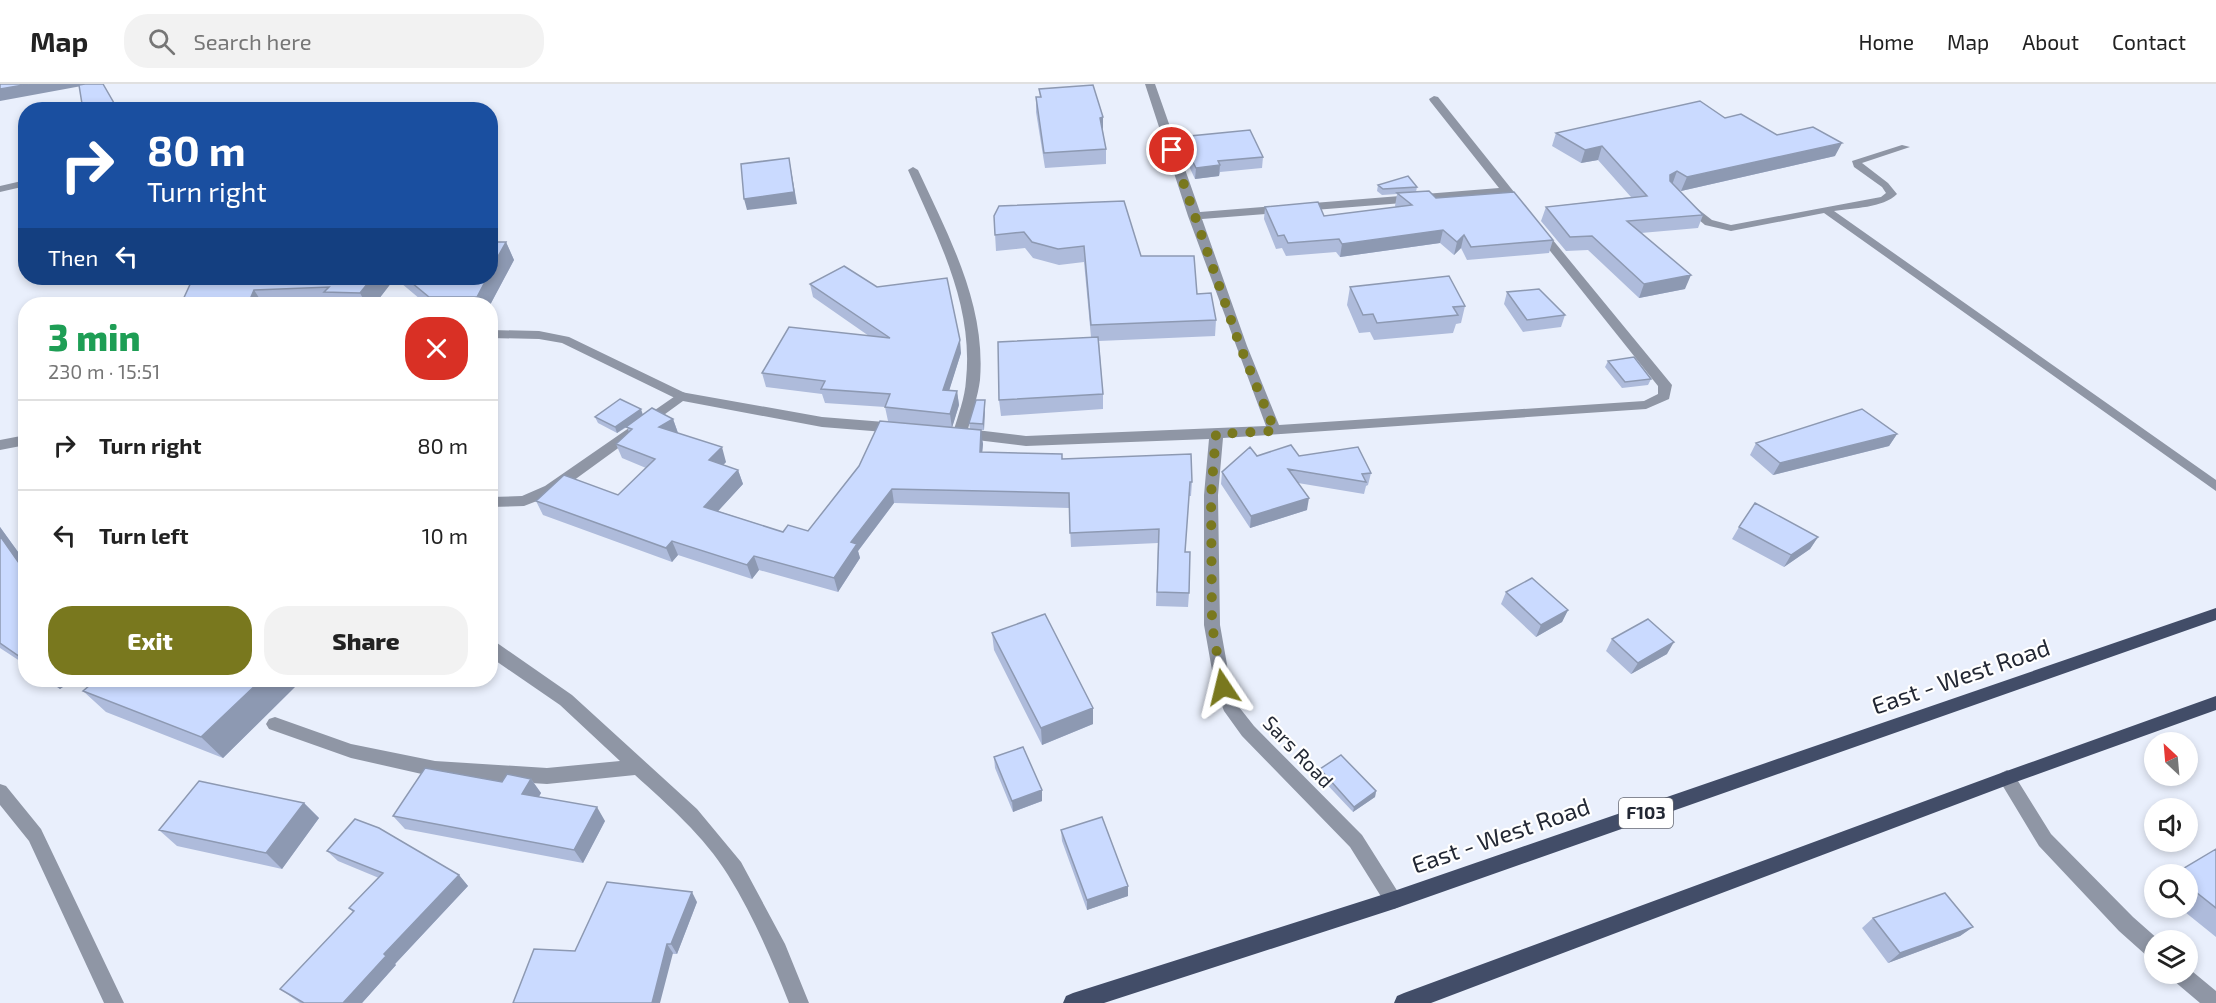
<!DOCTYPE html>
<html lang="en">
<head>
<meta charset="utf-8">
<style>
	body { margin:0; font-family:"Exo 2",sans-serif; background:#f2f2f2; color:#222; height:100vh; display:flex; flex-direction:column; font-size:22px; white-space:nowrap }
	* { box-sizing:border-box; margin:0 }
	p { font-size:20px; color:#767676 }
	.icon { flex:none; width:33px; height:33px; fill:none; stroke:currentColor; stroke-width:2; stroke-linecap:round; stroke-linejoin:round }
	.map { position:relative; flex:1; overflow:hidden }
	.side { position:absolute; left:18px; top:213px; width:480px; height:390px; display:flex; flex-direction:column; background:#fff; border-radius:24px; box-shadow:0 3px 9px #0003 }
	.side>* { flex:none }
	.hud { position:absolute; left:18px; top:18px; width:480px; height:183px; border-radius:24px; box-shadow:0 3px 9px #0003; background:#1a4fa0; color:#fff; overflow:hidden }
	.needle { width:39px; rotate:334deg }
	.fabs { position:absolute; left:2144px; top:648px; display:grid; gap:12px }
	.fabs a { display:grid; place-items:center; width:54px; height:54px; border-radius:50%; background:#fff; box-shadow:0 3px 9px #0003; font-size:30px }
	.pin { position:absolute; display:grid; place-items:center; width:51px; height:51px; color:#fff; margin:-26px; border:3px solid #fff; border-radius:50%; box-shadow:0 2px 6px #0007 }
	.me { position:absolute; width:66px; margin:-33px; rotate:350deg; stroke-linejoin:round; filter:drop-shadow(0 0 4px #0008) }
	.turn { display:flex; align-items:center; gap:21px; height:126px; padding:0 30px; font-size:27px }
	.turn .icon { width:78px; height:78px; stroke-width:2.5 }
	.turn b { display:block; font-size:42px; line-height:51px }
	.then { display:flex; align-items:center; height:57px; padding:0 30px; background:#0003; gap:12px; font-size:22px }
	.round { display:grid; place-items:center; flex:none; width:63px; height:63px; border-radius:24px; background:#f2f2f2 }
	.summary { display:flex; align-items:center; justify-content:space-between; height:102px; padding:0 30px }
	h1 { font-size:36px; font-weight:800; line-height:45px; color:#1e9e55 }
	.action { display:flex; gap:12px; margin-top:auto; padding:12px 30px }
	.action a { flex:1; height:69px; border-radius:24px; background:#79781e; color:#fff; font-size:24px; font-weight:800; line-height:69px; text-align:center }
	.action a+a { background:#f2f2f2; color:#222 }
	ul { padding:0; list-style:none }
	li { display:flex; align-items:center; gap:18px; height:90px; padding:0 30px; border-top:2px solid #e0e0e0 }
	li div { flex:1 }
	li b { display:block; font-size:22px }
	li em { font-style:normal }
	header { display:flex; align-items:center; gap:36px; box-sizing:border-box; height:84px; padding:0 30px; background:#fff; border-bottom:2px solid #e0e0e0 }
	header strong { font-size:28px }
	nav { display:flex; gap:33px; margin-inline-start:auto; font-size:21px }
	.search { width:420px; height:54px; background:#f2f2f2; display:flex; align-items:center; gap:15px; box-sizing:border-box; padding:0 21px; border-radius:24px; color:#767676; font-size:22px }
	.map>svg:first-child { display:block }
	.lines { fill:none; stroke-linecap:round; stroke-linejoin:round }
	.service { fill:#8f96a5; fill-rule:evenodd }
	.minor { fill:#8f96a5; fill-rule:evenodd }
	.primary { fill:#424d68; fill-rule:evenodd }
	.wall { fill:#aebbdb }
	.shaded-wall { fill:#8d99b2 }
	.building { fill:#cadaff; stroke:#8d99b2; stroke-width:1.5 }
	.route { stroke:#79781e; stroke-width:10; stroke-dasharray:0 18 }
	.labels { text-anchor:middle; stroke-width:4.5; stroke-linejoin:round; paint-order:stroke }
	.shield { fill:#fff; stroke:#656871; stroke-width:1.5 }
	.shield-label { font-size:18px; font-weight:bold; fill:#232834 }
	.street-label { font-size:20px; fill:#232834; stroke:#fff }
	.near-street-label { font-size:24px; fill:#232834; stroke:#fff }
</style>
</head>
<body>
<header>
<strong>Map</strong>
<div class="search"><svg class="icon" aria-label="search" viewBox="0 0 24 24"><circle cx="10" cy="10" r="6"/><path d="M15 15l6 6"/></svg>Search here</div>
<nav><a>Home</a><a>Map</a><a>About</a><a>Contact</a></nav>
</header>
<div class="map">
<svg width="2216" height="919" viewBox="0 0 2216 919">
	<rect width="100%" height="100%" fill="#e9effc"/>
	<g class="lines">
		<path class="service" d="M1902 61 1910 63 1862 79 1888 99 1897 110C1883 124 1853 124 1834 127L2216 396V407L1824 129 1731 147 1705 141 1685 124 1686 122H1694L1712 136 1731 141 1881 113 1886 109 1882 103 1854 83 1852 77Z
			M490 246 539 247 569 253 685 309 687 312 685 315H677L562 259 539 255 490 254Z"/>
		<path class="minor" d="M1145 0H1155L1200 128 1499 104 1430 17 1429 15 1434 12 1438 13 1526 123 1524 125H1516L1504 111 1202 135 1247 262 1279 341 1644 317 1658 310V302L1535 148V144H1543L1672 301 1669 315 1646 325 1223 354 1218 411 1220 541 1231 603 1239 623 1254 642 1362 751 1403 816 1401 822 1394 825 1387 822 1350 763 1242 652 1224 627 1215 603 1204 541V411L1209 355 1026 362 960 354 953 349C958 331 965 314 966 296 974 220 937 153 908 86L913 83 918 86C949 153 986 220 980 296 978 312 972 329 968 345L1026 352 1266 342 1188 132Z
			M26 96V102L0 108V102Z
			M681 308 822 333 897 339 904 344 897 349 822 343 683 317 555 410 524 422 490 423V413L522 412 545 402Z
			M26 351V361L0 366V356Z
			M490 554 572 611 697 725 741 778 785 860 809 919H789C772 876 753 831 728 791 704 752 668 721 635 691L547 700 435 693 351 674 269 645 266 640 269 635 275 633 351 660 435 677 547 684 620 677 560 621 496 577 490 571Z
			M2007 686 2013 689 2051 750 2133 833 2159 856H2154V874L2147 872 2119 847 2039 762 1998 694 2001 689Z
			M0 700 6 702 41 745 124 919H104L29 757 0 721Z
			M2187 883 2216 907V919H2200L2174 897 2171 890H2187Z"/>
		<path class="primary" d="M2216 524V536L1394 825 1104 919H1063L1066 912 1073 909 1394 807Z
			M2216 612V626L2013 699 1431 919H1394L1397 912 1404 909 2001 689Z"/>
	</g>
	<path class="wall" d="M1039 5 1103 48 1106 65V80L1045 84 1036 28V13H1040Z
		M1725 34 1777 51 1835 72 1681 107 1677 104 1703 131 1698 144 1641 149 1685 205 1639 214 1588 166 1566 167 1541 137 1546 123 1631 113 1598 76 1581 79 1552 62 1556 49Z
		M1180 53 1263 73 1262 84 1220 88 1219 92 1195 95 1180 63Z
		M1378 101 1417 103 1416 108 1553 156 1549 169 1467 176 1461 164 1454 171 1440 159 1340 173 1336 168 1286 172 1282 164 1276 165 1264 135 1265 123 1324 132 1396 123 1395 122 1397 110 1382 111 1377 107Z
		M994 132 1141 172 1197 210 1216 236 1215 252 1099 257 1103 310V325L1001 332 999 316 1091 253 1084 178 1059 181 1033 174 1025 164 996 167Z
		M506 158 514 176 490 221 426 220 395 194 375 220H175H181L193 194H490Z
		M810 200 961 269 949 306 957 307 959 321 952 343 970 345 969 339 985 322 984 346H979L983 360 982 368 1062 375 1192 398 1191 412H1189L1185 468 1189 509 1188 523 1156 522 1158 459 1071 463 1069 424 894 419 858 467 860 474 838 508 759 486 752 495 678 471 672 478 543 431 536 417 618 411 646 384 622 374 616 360 629 348 627 343 617 349 598 339 595 333 643 330 673 335 678 349 726 378 723 381 738 386 743 400 718 427 783 448 808 447 859 382 888 337 885 323 825 319 822 310 766 303 762 289 869 252 813 213Z
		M1350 203 1465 222 1461 239 1456 240 1453 249 1374 256 1370 248 1359 249 1347 221Z
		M1507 208 1565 231 1561 243 1523 248 1504 220Z
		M1608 277 1651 295 1648 301 1622 304 1605 283Z
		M1897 350 1889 362 1773 391 1750 371 1756 359Z
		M1257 372H1299L1371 389 1368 401 1366 402 1364 410 1298 399 1307 426 1250 444 1221 400 1222 388Z
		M0 443 26 479V581L0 564Z
		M1739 443 1818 453 1810 465 1784 483 1732 455Z
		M1506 508 1568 526 1562 538 1536 553 1501 520Z
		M992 549 1093 624V640L1042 661 994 566Z
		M1612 555 1667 570 1631 590 1606 567Z
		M46 596H73L60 605Z
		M96 596H302L223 674 106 628 83 607Z
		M994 673 1042 717 1013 728 995 684Z
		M1320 685 1376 707 1375 713 1353 728 1318 691Z
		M531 695 541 709 539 713 605 737 583 779 405 745 393 732 502 698Z
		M304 719 319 734 282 785 177 762 159 746Z
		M1061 746 1128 802V812L1087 826 1062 757Z
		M2216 765V853L2180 824H2187V790Z
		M327 767 459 791 468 802 395 880 396 881 362 919H300L280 905 353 828 349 824 379 794 338 777Z
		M697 818 677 870 575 867Z
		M1873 834 1973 843 1960 852 1888 879 1862 844Z"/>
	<path class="shaded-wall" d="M29 0H87V1L0 17V5Z
		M1103 33V48L1100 34Z
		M1842 59 1835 72 1681 107 1687 93Z
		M1602 62 1598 76 1581 79 1585 66Z
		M789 74 797 120 747 126 744 115Z
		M1220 81 1219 92 1195 95 1196 84Z
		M1677 87 1672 101 1665 104 1670 91Z
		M1443 146 1440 159 1340 173 1342 160Z
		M1464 151 1461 164 1454 171 1457 158Z
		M506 158 514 176 490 221 480 220 477 213 487 194H490V187Z
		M1691 191 1685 205 1639 214 1644 200Z
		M372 194H395L375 220H366L360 209Z
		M254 206 263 220H248Z
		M960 256 961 269 945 320 943 306Z
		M957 307 959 321 952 344 950 330Z
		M985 316V322L984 346 983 340Z
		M641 325 643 331 617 349 615 343Z
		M673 335 678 349 659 343Z
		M981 346 983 360 981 382 980 368Z
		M1897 350 1889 362 1773 391 1780 379Z
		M722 363 726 378 714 390 709 376Z
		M738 386 743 400 709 437 704 423Z
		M892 405 894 419 858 467 860 474 838 508 834 494 851 458Z
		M1309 414 1307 426 1250 444 1251 432Z
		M0 443 26 479V489L0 452Z
		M1818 453 1810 465 1784 483 1791 471Z
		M672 457 678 471 672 478 666 464Z
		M754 472 759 486 752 495 747 481Z
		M1568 526 1562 538 1536 553 1541 541Z
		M1674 558 1667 570 1631 590 1638 579Z
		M49 596H73L60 605Z
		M261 596H302L223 674 201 653Z
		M1093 624V640L1042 661 1041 644Z
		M531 695 541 709 532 724 522 710Z
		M1042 706V717L1013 728 1012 717Z
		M1376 707 1375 713 1353 728 1354 723Z
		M304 719 319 734 282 785 266 769Z
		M597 723 605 737 583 779 574 766Z
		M459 791 468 802 395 880 396 881 362 919H343L384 870Z
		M1128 802V812L1087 826V816Z
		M692 808 697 818 677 870 671 860Z
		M1973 843 1960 852 1888 879 1900 869Z
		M667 860 673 869 660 919H652Z"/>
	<path class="building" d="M0 0H29L0 5Z
		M85 0H103L118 26H83L79 1Z
		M1093 1 1103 33 1100 34 1106 65 1044 69 1036 13H1041L1039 5Z
		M1700 17 1725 34 1741 30 1777 51 1813 43 1842 59 1687 93 1677 87 1670 91V97L1703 131 1627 137 1691 191 1644 200 1592 152 1570 153 1546 123 1647 112 1602 62 1585 66 1556 49Z
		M1250 46 1263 73 1218 77 1220 81 1196 84 1180 53Z
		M789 74 794 108 744 115 741 80Z
		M1408 92 1417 103 1383 105 1378 101Z
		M1429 107 1436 114 1514 108 1553 156 1471 163 1464 151 1457 158 1443 146 1342 160 1339 155 1288 159 1284 151 1278 152 1265 123 1318 118 1324 132 1412 121 1397 109Z
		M1124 117 1141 172H1194L1197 210 1211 209 1216 236 1091 241 1084 162 1058 165 1032 158 1024 148 995 151 994 132 999 122Z
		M490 158H506L490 187Z
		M844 182 877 203 947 194 960 256 943 306 957 307 950 330 885 323 890 310 821 305 825 297 762 289 789 243 890 254 810 200Z
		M1449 192 1465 222 1453 223 1458 231 1377 239 1373 230 1363 231 1350 203Z
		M193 194H372L360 209 324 208 329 203 254 206 248 220H175H181Z
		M406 194H487L477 213H429Z
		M1539 205 1565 231 1527 236 1507 208Z
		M1098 253 1103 310 999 316 998 258Z
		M1634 273 1651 295 1625 298 1608 277Z
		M620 315 641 325 615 343 595 333Z
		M976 316H985L983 340 969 339Z
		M652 324 673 335 659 343 722 363 709 376 738 386 704 423 783 448 788 441 808 447 859 382 880 337 981 346 980 368 1062 370V375L1191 370 1192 398H1190L1185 468H1190L1189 509 1157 508 1159 445 1070 449 1069 409 892 405 851 458 857 460 834 494 754 472 747 481 672 457 666 464 536 417 564 391 618 411 655 375 616 360 632 345 626 343Z
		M1862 325 1897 350 1780 379 1756 359Z
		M1291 361 1299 372 1358 363 1371 389 1362 390 1366 398 1288 385 1309 414 1251 432 1222 388 1250 363 1257 372Z
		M1755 419 1818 453 1791 471 1739 443Z
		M0 452 26 489V577L0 559Z
		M1532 494 1568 526 1541 541 1506 508Z
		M1045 530 1093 624 1041 644 992 549Z
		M1648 535 1674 558 1638 579 1612 555Z
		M96 596H261L201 653 83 607Z
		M1023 663 1042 706 1012 717 994 673Z
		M1341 671 1376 707 1354 723 1320 685Z
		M425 684 502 698 507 690 531 695 522 710 597 723 574 766 393 732Z
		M199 697 304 719 266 769 159 746Z
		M1102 733 1128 802 1087 816 1061 746Z
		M355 735 379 744 459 791 384 870 386 872 343 919H304L280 905 354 827 349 824 383 789 327 767Z
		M2216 765V824L2187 801V790H2174Z
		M607 798 692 808 671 860H667L652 919H513L534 865 575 867Z
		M1945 809 1973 843 1900 869 1873 834Z"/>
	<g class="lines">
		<path class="route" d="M1172 66 1240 262 1275 347 1216 350 1211 411 1212 541 1223 603"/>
	</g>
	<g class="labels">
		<rect class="shield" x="1619" y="714" width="54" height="30" rx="4.5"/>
		<g class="shield-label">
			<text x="1646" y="735">F103</text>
		</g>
		<g class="street-label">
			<text transform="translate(1298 668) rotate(46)" y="7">Sars Road</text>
		</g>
		<g class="near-street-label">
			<text transform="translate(1961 593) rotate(-19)" y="8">East - West Road</text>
			<text transform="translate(1501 752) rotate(-19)" y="8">East - West Road</text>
		</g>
	</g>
</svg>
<div class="fabs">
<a><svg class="needle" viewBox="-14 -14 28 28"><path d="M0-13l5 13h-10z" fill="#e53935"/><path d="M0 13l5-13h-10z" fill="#767676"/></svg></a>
<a><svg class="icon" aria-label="sound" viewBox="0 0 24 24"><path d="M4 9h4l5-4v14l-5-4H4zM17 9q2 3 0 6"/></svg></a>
<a><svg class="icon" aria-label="search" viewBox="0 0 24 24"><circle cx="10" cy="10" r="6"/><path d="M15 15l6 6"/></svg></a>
<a><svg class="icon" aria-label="layers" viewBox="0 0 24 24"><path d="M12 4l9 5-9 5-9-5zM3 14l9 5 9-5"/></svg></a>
</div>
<div class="pin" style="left:1172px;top:66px;background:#d93025"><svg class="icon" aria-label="arrive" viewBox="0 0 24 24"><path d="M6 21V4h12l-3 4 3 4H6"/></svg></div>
<svg class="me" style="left:1223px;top:603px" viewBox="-20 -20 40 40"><path d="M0-17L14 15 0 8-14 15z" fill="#79781e" stroke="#fff" stroke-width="4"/></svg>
<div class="hud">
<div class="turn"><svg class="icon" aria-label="right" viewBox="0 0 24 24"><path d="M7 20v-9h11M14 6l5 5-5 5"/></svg><div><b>80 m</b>Turn right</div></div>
<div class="then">Then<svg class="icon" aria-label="left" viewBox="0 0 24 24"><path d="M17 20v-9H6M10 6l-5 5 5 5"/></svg></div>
</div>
<section class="side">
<div class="summary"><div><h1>3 min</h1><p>230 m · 15:51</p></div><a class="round" style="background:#d93025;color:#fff"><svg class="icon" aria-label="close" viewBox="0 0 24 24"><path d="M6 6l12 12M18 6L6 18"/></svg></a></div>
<ul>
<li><svg class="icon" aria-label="right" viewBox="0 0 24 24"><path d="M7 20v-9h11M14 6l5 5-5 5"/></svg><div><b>Turn right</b></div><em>80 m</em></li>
<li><svg class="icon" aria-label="left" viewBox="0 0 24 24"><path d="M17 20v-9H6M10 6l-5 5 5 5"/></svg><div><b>Turn left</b></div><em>10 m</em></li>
</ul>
<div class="action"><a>Exit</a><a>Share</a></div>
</section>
</div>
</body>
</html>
